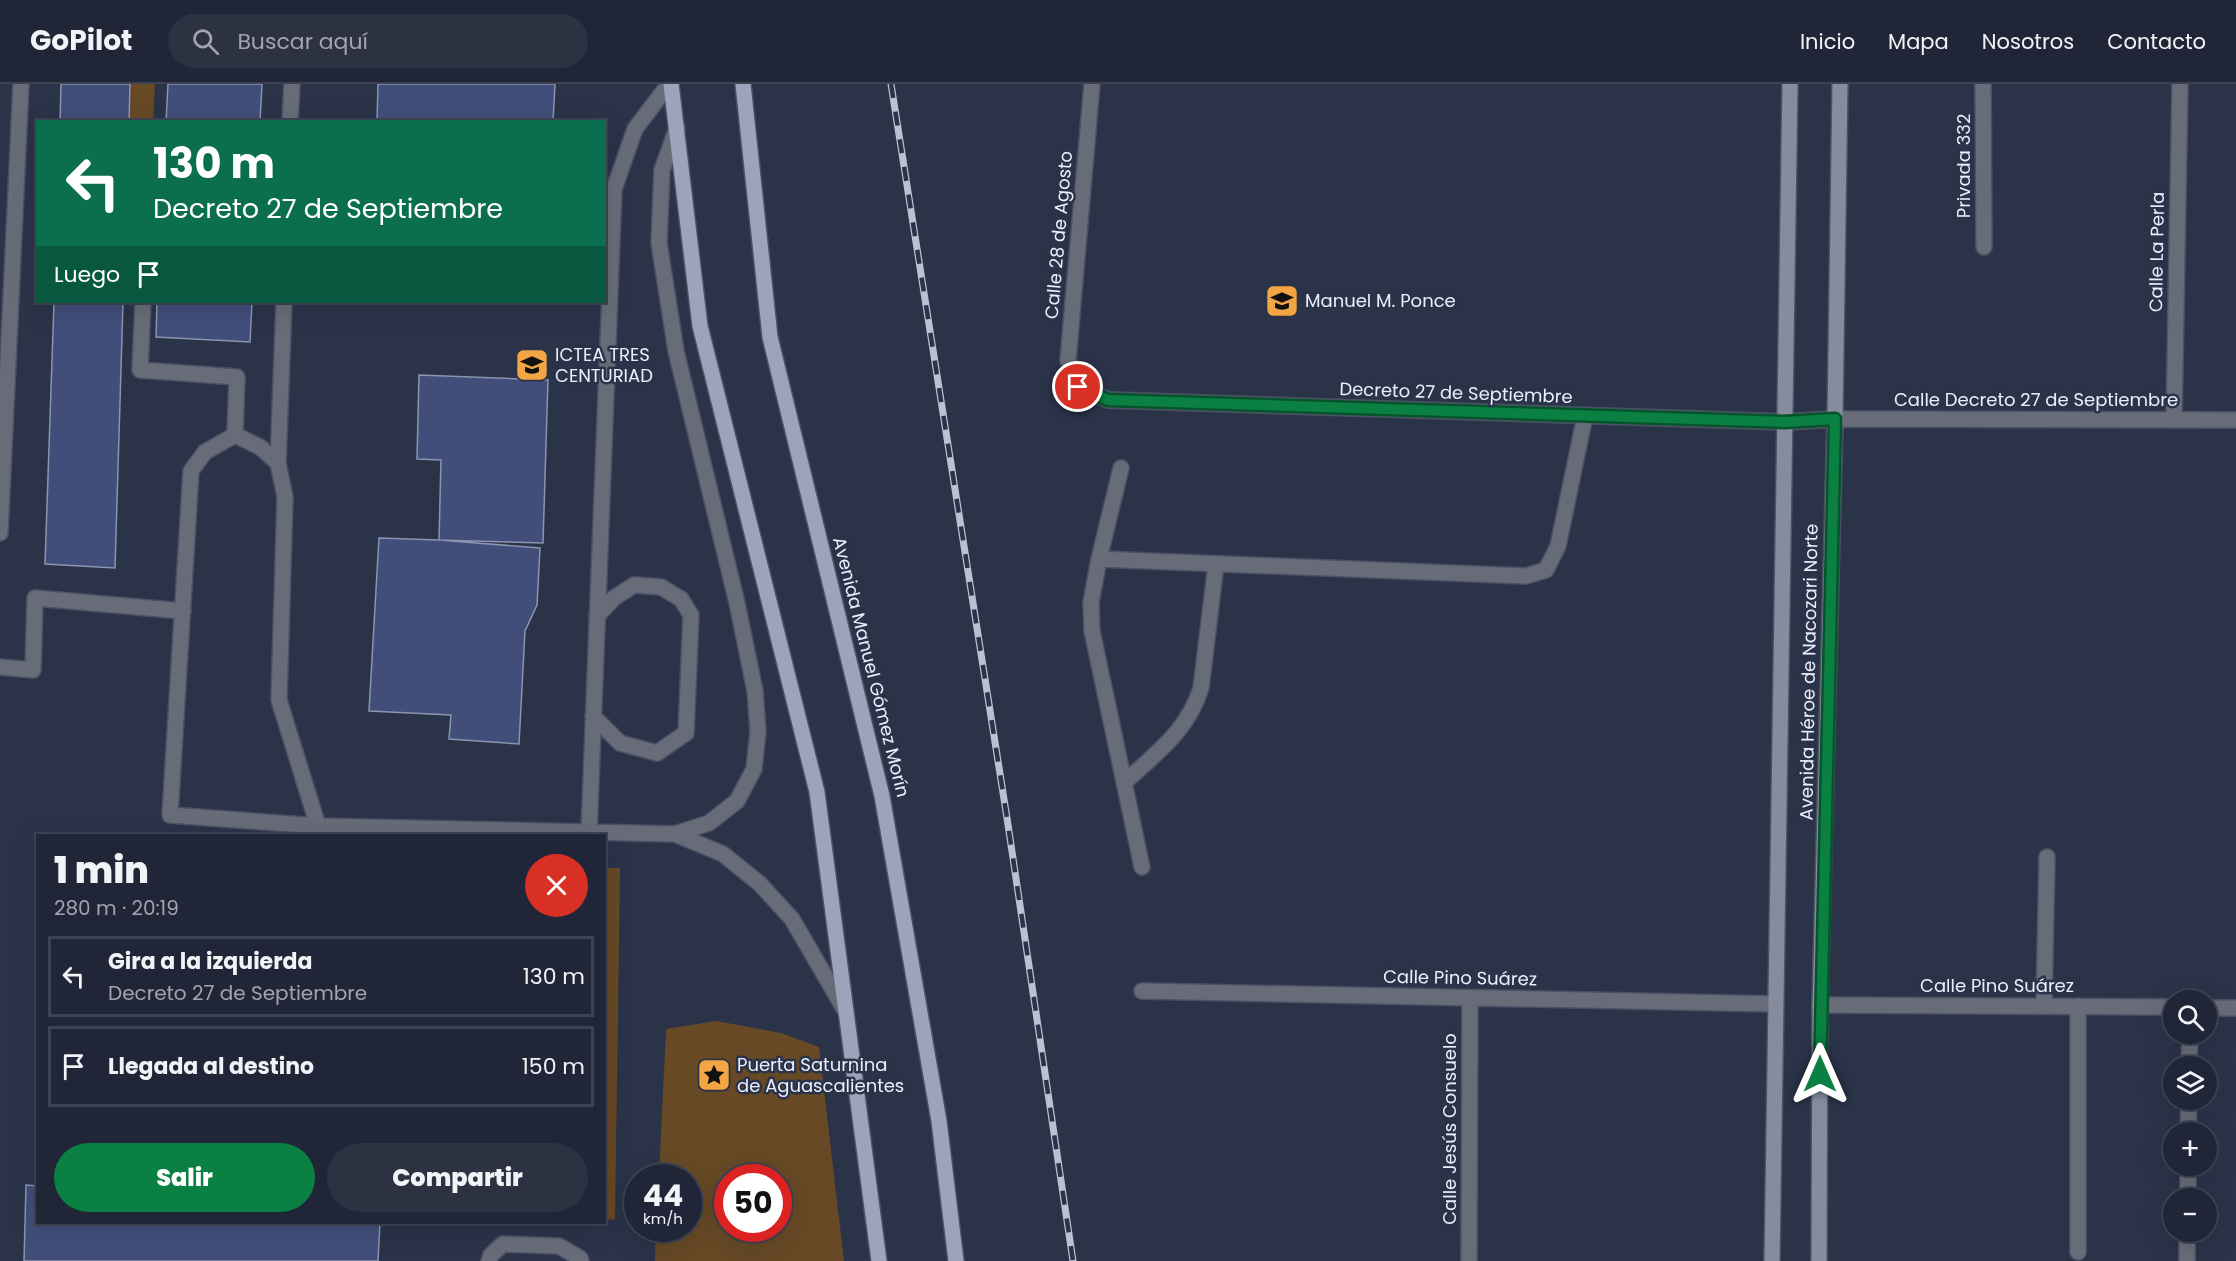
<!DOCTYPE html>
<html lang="es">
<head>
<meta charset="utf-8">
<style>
	body { margin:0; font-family:Poppins,sans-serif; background:#2d3242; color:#f1f3f6; height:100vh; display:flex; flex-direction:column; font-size:22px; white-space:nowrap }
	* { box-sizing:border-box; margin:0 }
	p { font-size:20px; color:#a2a5ad }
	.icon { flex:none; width:33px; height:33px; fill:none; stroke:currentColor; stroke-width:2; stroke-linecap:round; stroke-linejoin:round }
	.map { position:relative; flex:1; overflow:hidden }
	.details { position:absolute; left:36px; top:750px; width:570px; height:390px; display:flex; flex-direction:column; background:#202637; border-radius:0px; box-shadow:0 6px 24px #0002,0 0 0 2px #3d4352 }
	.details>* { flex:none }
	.banner { position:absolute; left:36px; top:36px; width:570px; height:183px; border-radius:0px; box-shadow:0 6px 24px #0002,0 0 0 2px #3d4352; background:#0b6e4f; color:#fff; overflow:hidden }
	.fabs { position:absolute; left:2163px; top:906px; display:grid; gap:12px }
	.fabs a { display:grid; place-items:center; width:54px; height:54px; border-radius:50%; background:#202637; box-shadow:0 6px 24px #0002,0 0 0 2px #3d4352; font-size:30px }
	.speed { position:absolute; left:624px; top:1080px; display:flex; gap:12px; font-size:30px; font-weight:700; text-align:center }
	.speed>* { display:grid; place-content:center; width:78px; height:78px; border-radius:50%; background:#202637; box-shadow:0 6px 24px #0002,0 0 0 2px #3d4352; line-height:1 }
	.speed small { font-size:15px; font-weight:400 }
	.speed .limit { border:9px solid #d22; background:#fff; color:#111 }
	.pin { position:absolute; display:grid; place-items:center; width:51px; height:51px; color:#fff; margin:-26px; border:3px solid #fff; border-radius:50%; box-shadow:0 2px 6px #0007 }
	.me { position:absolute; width:66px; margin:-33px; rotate:0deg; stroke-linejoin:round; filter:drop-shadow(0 0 4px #0008) }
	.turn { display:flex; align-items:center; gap:21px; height:126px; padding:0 18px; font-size:27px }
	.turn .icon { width:78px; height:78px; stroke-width:2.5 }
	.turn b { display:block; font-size:42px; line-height:51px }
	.then { display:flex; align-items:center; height:57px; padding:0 18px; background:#0003; gap:12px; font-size:22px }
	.round { display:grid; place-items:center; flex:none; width:63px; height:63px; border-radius:32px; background:#2d3242 }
	.overview { display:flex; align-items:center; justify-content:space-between; height:102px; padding:0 18px }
	h1 { font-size:36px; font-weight:800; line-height:45px }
	.action { display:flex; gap:12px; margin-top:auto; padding:12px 18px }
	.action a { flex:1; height:69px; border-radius:36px; background:#0b8043; color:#fff; font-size:24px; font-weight:800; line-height:69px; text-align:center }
	.action a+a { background:#2d3242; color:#f1f3f6 }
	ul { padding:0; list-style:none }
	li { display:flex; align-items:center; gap:18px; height:81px; margin:0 12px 9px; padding:0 6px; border:3px solid #3d4352; border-radius:0px }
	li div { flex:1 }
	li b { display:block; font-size:22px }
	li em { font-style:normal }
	header { display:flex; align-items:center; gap:36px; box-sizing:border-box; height:84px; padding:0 30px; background:#202637; border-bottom:2px solid #3d4352 }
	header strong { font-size:28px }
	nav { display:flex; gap:33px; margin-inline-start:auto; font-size:21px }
	.search { width:420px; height:54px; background:#2d3242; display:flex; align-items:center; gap:15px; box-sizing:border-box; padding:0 21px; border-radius:33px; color:#a2a5ad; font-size:22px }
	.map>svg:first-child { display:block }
	.green { fill:#674926; fill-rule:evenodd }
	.building { fill:#414e79; stroke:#8b94b0; stroke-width:1.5 }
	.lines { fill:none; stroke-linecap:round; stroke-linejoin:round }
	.lane-casing { stroke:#4a5166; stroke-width:18 }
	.street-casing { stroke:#4a5166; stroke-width:18 }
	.secondary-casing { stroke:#4a5166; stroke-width:18 }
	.primary-casing { stroke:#4a5166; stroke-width:18 }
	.lane { stroke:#686c78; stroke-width:15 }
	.street { stroke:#686c78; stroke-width:15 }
	.secondary { stroke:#858c9e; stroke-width:15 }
	.primary { stroke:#9ca4bc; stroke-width:15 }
	.rail-casing { stroke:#bbc1d2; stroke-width:7 }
	.rail { stroke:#2b3349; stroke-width:4.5; stroke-dasharray:14; stroke-linecap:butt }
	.route-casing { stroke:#07532c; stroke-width:15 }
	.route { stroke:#0b8043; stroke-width:10 }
	.labels { text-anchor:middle; stroke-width:5; stroke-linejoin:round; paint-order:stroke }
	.street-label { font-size:18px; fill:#eaeffe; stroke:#2b3349 }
	.poi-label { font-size:18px; fill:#eaeffe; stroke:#2b3349; text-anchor:start }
</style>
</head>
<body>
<header>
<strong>GoPilot</strong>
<div class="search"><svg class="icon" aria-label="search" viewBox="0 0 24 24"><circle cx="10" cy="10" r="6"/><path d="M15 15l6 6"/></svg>Buscar aquí</div>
<nav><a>Inicio</a><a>Mapa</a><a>Nosotros</a><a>Contacto</a></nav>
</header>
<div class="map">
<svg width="2236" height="1177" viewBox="0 0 2236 1177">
	<rect width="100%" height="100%" fill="#2b3349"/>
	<path class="green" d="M130 0H155L153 37 129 38Z
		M604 784H620L615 1136 604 1135Z
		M716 937 781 949 819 963 844 1177H655L656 1145 688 1144V1094L659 1093 666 945ZM728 1094H778V1144H728Z"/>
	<path class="building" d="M61 0H130L129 38H60Z
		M168 0H262L260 38H166Z
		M378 0H555L553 38H377Z
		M54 218H123L115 484 45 480Z
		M157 218H252L250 258 156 253Z
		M419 291 548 296 543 459 439 456 441 376 417 375Z
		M379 454 439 456 540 464 537 521 525 547 519 660 449 655 451 631 369 627Z
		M26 1101 38 1102V1138H380L378 1177H24Z"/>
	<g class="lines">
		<defs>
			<path id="lane" d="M1121 384 1099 475 1091 518 1092 547 1142 783
				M1099 475 1526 492 1546 486 1558 462 1585 332
				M593 632 620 659 657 669 686 649 691 531 681 515 661 503 634 501 614 514 597 532
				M1124 699C1157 668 1187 648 1201 604L1216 480
				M318 742 279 616 285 413 278 379 260 363 235 351 205 368 191 387 170 731 318 742 675 750 709 739 737 717 754 685 758 647 755 607 737 519 676 267 659 159 662 86 677 44
				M589 748 614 105 635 45 669 0
				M675 750 723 770 760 800 792 835 846 928
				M2044 922 2047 773
				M2078 922V1168
				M489 1177 491 1171 503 1160 559 1162 580 1174 581 1177"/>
			<path id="street" d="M1092 0 1068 276 1078 303 1108 316 1784 338 1835 335 2236 336
				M1983 0 1984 163
				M290 38 292 0
				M143 218 140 286 237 293 235 351
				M2174 336 2180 0
				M278 379 284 218
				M0 449 21 0
				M0 583 33 586 35 514 183 527
				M1142 907 1776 920
				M1820 921 2174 923
				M2206 924H2236
				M2189 982 2190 950
				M2188 1048 2189 1016
				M2188 1114V1082
				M1469 1177 1470 914
				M2187 1177V1148"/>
			<path id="secondary" d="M1772 1177 1790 0
				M1819 1177 1820 921 1835 335 1840 0"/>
			<path id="primary" d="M671 0 700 242 817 708 879 1177
				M743 0 770 253 882 712 939 1037 956 1177"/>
		</defs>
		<use href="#lane" class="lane-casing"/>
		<use href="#street" class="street-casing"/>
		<use href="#secondary" class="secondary-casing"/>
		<use href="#primary" class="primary-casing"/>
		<use href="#lane" class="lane"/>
		<use href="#street" class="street"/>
		<use href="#secondary" class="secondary"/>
		<use href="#primary" class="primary"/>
		<defs>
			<path id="rail" d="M891 0 1007 734 1073 1177"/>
		</defs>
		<use href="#rail" class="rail-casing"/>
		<use href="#rail" class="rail"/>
	</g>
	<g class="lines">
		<defs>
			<path id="route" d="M1078 303 1108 316 1784 338 1835 335 1820 990"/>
		</defs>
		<use href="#route" class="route-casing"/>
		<use href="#route" class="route"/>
	</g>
	<defs>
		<symbol id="school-square" viewBox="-11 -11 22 22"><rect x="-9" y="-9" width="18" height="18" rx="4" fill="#f2a542" stroke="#2b3349"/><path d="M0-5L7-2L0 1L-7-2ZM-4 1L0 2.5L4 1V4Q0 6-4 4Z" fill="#111"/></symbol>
		<symbol id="sight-square" viewBox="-11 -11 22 22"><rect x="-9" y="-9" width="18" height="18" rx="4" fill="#f2a542" stroke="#2b3349"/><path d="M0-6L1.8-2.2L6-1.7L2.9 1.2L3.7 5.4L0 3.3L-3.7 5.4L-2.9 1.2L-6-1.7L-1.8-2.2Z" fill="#111"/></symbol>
	</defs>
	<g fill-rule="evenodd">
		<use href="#school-square" x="1263" y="198" width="38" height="38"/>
		<use href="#school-square" x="513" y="262" width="38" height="38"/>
		<use href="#sight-square" x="695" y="972" width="38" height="38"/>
	</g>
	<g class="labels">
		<g class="street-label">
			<text transform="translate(1964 82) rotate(-90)" y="6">Privada 332</text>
			<text transform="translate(1059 151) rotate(-85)" y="6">Calle 28 de Agosto</text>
			<text transform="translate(2157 168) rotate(-89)" y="6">Calle La Perla</text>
			<text transform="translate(1456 309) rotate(2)" y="6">Decreto 27 de Septiembre</text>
			<text x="2036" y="322">Calle Decreto 27 de Septiembre</text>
			<text transform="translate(871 583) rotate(76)" y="6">Avenida Manuel Gómez Morín</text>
			<text transform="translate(1809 588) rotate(-89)" y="6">Avenida Héroe de Nacozari Norte</text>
			<text transform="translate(1460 894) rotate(1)" y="6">Calle Pino Suárez</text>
			<text x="1997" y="908">Calle Pino Suárez</text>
			<text transform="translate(1450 1045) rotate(-90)" y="6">Calle Jesús Consuelo</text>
		</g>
		<g class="poi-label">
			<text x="1305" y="223">Manuel M. Ponce</text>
			<text x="555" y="277">ICTEA TRES<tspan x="555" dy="21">CENTURIAD</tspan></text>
			<text x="737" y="987">Puerta Saturnina<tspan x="737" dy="21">de Aguascalientes</tspan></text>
		</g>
	</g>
</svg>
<div class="fabs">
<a><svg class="icon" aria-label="search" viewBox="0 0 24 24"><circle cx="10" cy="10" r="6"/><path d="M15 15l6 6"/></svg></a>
<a><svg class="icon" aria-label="layers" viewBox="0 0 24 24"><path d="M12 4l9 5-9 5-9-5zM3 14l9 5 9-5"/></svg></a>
<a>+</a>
<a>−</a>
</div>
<div class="speed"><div>44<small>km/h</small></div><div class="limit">50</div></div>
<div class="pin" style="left:1078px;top:303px;background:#d93025"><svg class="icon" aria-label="arrive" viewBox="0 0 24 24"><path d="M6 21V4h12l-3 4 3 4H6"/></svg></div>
<svg class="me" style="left:1820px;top:990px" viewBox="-20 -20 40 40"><path d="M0-17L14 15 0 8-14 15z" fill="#0b8043" stroke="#fff" stroke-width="4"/></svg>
<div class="banner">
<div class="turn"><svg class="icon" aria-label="left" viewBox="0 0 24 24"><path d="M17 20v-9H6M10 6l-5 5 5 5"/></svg><div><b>130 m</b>Decreto 27 de Septiembre</div></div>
<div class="then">Luego<svg class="icon" aria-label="arrive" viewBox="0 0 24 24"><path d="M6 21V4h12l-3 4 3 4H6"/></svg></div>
</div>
<section class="details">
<div class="overview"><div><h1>1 min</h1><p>280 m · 20:19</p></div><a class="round" style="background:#d93025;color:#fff"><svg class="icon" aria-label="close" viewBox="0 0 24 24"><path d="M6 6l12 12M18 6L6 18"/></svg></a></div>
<ul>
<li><svg class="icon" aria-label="left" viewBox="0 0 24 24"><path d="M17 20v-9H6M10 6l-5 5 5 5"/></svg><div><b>Gira a la izquierda</b><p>Decreto 27 de Septiembre</p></div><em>130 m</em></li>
<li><svg class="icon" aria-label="arrive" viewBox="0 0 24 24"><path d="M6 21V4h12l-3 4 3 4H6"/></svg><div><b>Llegada al destino</b></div><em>150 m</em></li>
</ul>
<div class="action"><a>Salir</a><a>Compartir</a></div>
</section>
</div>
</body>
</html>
